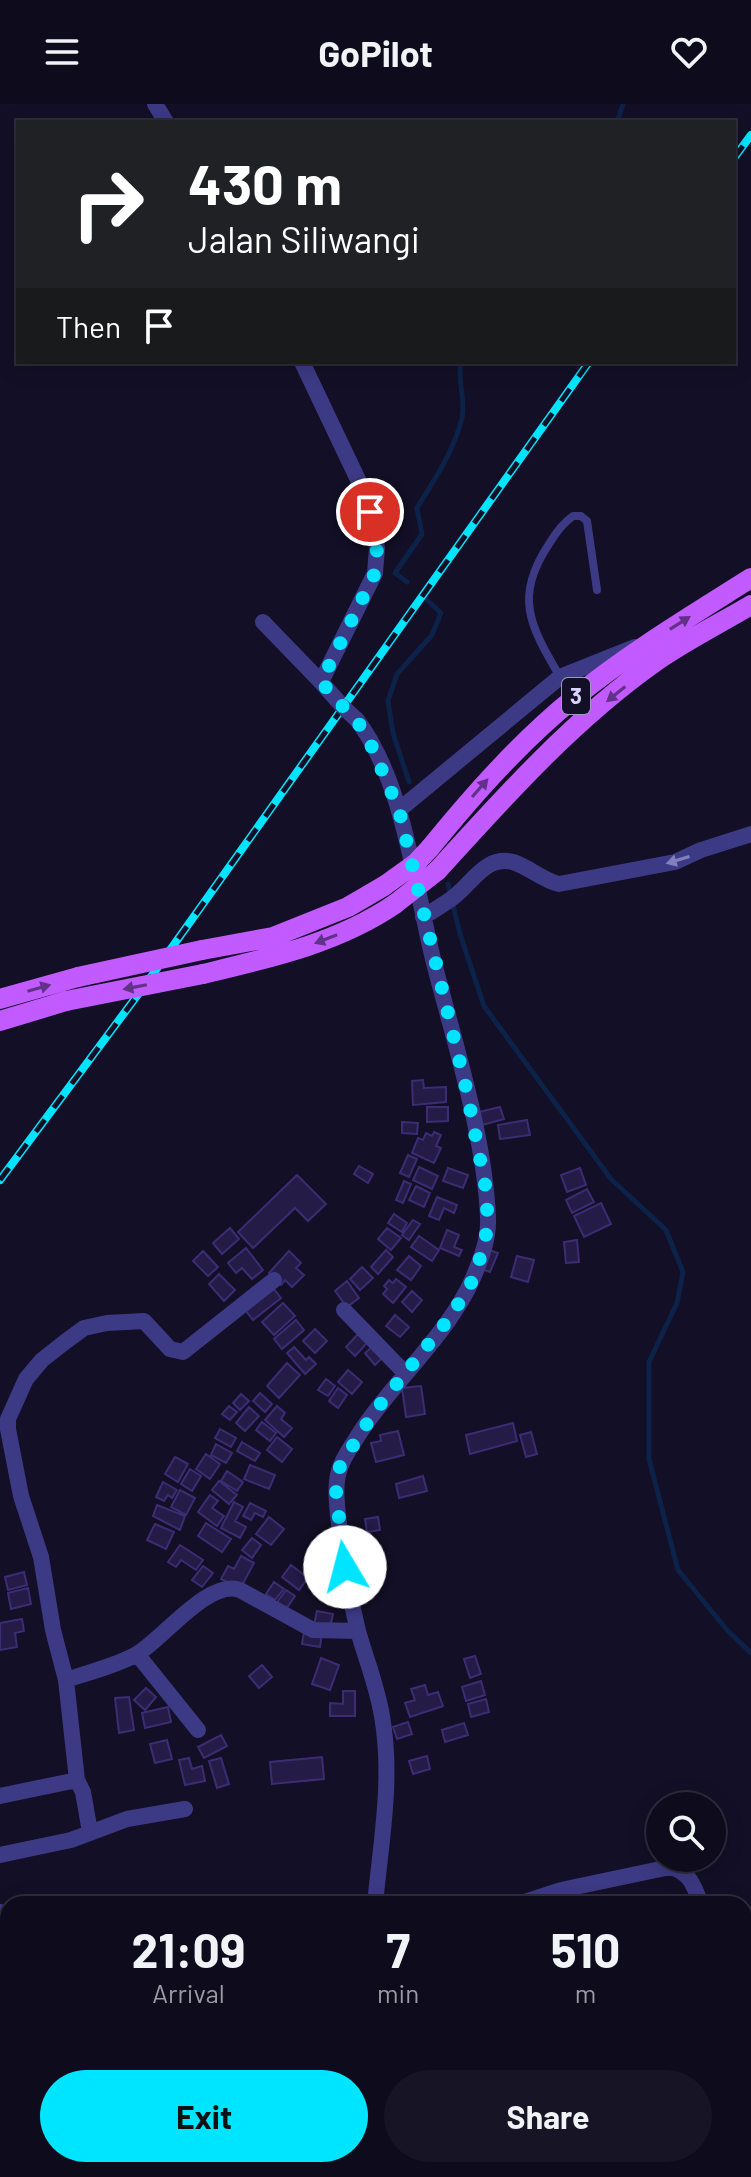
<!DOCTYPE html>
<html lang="en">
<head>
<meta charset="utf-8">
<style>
	body { margin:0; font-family:Barlow,sans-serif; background:#171425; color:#f1f3f6; height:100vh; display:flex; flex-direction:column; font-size:30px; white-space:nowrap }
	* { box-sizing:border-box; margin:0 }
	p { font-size:26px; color:#9b9ba3 }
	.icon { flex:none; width:44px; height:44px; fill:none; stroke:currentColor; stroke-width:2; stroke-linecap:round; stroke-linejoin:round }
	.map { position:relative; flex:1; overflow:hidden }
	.details { position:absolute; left:0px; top:1792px; width:752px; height:282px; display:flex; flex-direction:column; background:#0e0b1c; border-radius:24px 24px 0 0; box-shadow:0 4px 20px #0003,0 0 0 2px #2e2b3b }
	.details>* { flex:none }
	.guide { position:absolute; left:16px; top:16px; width:720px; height:244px; border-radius:0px; box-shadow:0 4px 20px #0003,0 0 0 2px #2e2b3b; background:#202124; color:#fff; overflow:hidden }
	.fabs { position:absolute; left:646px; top:1688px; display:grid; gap:16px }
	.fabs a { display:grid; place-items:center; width:80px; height:80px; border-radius:50%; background:#0e0b1c; box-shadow:0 4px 20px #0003,0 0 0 2px #2e2b3b; font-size:40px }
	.pin { position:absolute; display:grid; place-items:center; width:68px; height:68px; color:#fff; margin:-34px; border:4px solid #fff; border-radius:50%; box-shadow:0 2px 8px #0007 }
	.me { position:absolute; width:88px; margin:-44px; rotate:352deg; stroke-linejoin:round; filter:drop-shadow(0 0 6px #0008) }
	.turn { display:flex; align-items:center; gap:28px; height:168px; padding:0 40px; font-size:36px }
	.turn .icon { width:104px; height:104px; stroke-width:2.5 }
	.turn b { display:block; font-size:56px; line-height:68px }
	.then { display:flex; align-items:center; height:76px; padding:0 40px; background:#0003; gap:16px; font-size:30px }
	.eta { display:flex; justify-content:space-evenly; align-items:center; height:136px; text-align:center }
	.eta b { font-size:48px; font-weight:700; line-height:56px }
	.primary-button { display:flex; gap:16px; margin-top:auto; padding:16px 40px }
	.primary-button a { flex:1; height:92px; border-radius:48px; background:#00e5ff; color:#111; font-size:32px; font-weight:700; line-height:92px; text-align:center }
	.primary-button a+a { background:#171425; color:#f1f3f6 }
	header { display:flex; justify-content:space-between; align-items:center; height:104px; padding:0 40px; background:#0e0b1c; font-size:36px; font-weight:700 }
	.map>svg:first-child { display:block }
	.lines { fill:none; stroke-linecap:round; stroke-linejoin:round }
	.stream { stroke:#0c2248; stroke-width:5 }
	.building { fill:#241b47; stroke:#3b2d73; stroke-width:2 }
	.lane { stroke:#3d3a85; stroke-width:8 }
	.street { stroke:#3d3a85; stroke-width:16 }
	.primary { stroke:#c25bff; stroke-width:20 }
	.rail-casing { stroke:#00e5ff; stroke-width:8 }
	.rail { stroke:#130f26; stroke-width:5; stroke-dasharray:15; stroke-linecap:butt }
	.street-bridge { stroke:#3d3a85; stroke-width:16 }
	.primary-bridge { stroke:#c25bff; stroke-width:20 }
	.oneway { fill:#623188 }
	.oneway2 { fill:#837fbc }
	.route { stroke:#00e5ff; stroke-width:14; stroke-dasharray:0 25.2 }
	.labels { text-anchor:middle; stroke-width:7; stroke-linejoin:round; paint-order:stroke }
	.shield { fill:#130f26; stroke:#9e99be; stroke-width:2 }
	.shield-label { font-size:22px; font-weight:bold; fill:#d9d4ff }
</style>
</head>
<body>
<header><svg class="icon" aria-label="menu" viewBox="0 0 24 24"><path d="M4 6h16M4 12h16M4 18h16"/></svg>GoPilot<svg class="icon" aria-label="heart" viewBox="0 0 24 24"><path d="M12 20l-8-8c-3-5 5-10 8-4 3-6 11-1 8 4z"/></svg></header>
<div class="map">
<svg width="751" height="2073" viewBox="0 0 751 2073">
	<rect width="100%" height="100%" fill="#130f26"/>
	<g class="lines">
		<path class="stream" d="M617 18 623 0
			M407 478 395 469 422 430 417 404C434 376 454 347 462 314 466 296 457 276 461 258
			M409 678 393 629 388 597 397 570 432 531 441 509 427 496
			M448 780 460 830 484 902 611 1075 666 1126 683 1168 677 1199 649 1258V1355L678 1466 727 1526 751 1549"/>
	</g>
	<path class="building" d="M423 976 424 984 446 983V998L413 1001 412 977Z
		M427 1003H448V1017L427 1018Z
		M500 1003 504 1015 482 1021 479 1008Z
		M527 1016 530 1031 500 1035 498 1021Z
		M402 1018 418 1019 417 1030 402 1029Z
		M434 1028 441 1031 436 1042 441 1044 434 1059 412 1049 418 1034 423 1036 426 1029 432 1032Z
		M408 1051 417 1055 409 1073 400 1069Z
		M359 1062 373 1070 368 1079 354 1070Z
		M419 1063 438 1072 432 1085 413 1076Z
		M448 1064 468 1071 463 1084 443 1077Z
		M580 1064 586 1081 567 1088 561 1071Z
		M297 1071 326 1100 308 1117 295 1104 253 1144 238 1128Z
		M404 1077 411 1080 403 1099 396 1096Z
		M416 1082 430 1089 424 1103 409 1096Z
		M587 1085 594 1098 572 1109 566 1096Z
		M437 1093 457 1101 454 1109 444 1104 439 1116 429 1112Z
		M601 1099 611 1120 584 1133 574 1112Z
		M394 1110 407 1119 402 1128 388 1119Z
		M413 1116 420 1120 409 1136 402 1131Z
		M230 1124 239 1135 222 1150 213 1139Z
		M387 1124 401 1134 391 1146 378 1135Z
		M447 1126 459 1131 454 1143 462 1146 459 1152 440 1144Z
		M419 1132 439 1146 432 1157 411 1143Z
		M577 1136 579 1158 566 1159 564 1138Z
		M246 1144 263 1166 252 1175 242 1164 236 1169 228 1159Z
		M386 1146 393 1153 378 1170 371 1163Z
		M489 1146 498 1149 490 1168 482 1165Z
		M203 1147 218 1163 208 1172 193 1157Z
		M289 1147 301 1159 296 1164 304 1171 292 1183 285 1176 281 1181 269 1169Z
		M409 1152 421 1162 411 1176 397 1166Z
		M517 1152 534 1156 528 1178 511 1173Z
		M362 1163 373 1174 360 1186 350 1175Z
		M219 1170 235 1186 224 1197 209 1180Z
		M396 1175 406 1183 393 1199 383 1190 387 1185 384 1182 389 1176 393 1179Z
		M347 1177 359 1194 347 1203 335 1187Z
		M270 1180 281 1194 253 1216 242 1202Z
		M412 1187 422 1196 412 1208 402 1198Z
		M283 1199 295 1212 274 1231 262 1218Z
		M395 1211 409 1223 400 1233 386 1222Z
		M296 1216 304 1226 282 1245 274 1235Z
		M315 1225 327 1237 315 1249 303 1237Z
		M358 1230 367 1239 355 1252 346 1243Z
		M294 1243 306 1256 309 1253 316 1260 305 1270 287 1249Z
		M372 1243 382 1254 375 1261 365 1249Z
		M287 1259 300 1271 279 1294 267 1282Z
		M348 1266 362 1278 352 1290 338 1278Z
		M326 1275 335 1282 328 1292 318 1286Z
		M421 1282 425 1310 406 1313 402 1284Z
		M338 1284 347 1291 338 1304 329 1297Z
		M260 1289 272 1300 265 1308 253 1297Z
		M241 1290 249 1297 240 1306 233 1299Z
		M229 1302 237 1308 230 1316 222 1310Z
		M277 1302 285 1309 281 1315 292 1324 284 1333 265 1316Z
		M249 1303 259 1312 245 1327 236 1319Z
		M262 1318 276 1329 270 1337 256 1326Z
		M513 1319 517 1337 470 1350 466 1331Z
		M220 1325 236 1334 231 1343 215 1334Z
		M398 1327 404 1351 376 1358 371 1339 381 1337 380 1331Z
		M531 1328 537 1350 526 1353 520 1331Z
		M277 1333 292 1345 282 1358 267 1346Z
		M242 1338 260 1349 255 1357 237 1347Z
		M216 1340 232 1349 226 1359 211 1351Z
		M206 1350 220 1360 210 1375 196 1365Z
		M175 1353 188 1360 178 1378 165 1370Z
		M250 1361 275 1371 269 1385 244 1375Z
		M190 1365 201 1372 192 1387 181 1380Z
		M227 1367 243 1378 237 1387 221 1377Z
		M423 1372 427 1387 399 1394 396 1380Z
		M219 1377 237 1391 229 1400 212 1386Z
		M163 1378 177 1386 172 1394 168 1391 164 1397 156 1393Z
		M180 1386 195 1394 186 1411 171 1403Z
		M210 1391 218 1397 212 1404 224 1412 217 1422 198 1408Z
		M234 1398 243 1403 235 1417 246 1423 240 1434 221 1424Z
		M250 1399 266 1407 263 1413 255 1409 251 1416 243 1412Z
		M157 1401 185 1412 180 1426 153 1412Z
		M269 1413 284 1425 271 1441 256 1430Z
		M378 1413 380 1426 367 1428 365 1415Z
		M206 1419 231 1435 222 1448 198 1432Z
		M155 1420 174 1428 166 1445 147 1436Z
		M252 1434 261 1441 252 1454 242 1446Z
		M180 1441 203 1456 196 1466 181 1456 176 1463 168 1458Z
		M241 1452 254 1459 240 1485 221 1475 228 1462 234 1465Z
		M291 1461 308 1474 299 1486 282 1473Z
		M203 1462 213 1469 202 1483 192 1476Z
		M24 1468 27 1481 8 1486 5 1473Z
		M274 1478 284 1485 275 1496 266 1490Z
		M28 1484 31 1500 11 1505 8 1489Z
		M286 1486 295 1492 284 1508 275 1501Z
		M317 1507 333 1510 330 1524 314 1521Z
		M22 1515 24 1527 15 1529 17 1543 0 1546V1519Z
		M304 1528 322 1530 320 1543 302 1540Z
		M475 1552 481 1570 470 1574 464 1555Z
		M321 1554 339 1561 330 1586 312 1580Z
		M262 1561 272 1573 259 1584 249 1572Z
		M481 1577 485 1591 466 1597 462 1583Z
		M425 1581 428 1591 438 1588 443 1602 410 1613 405 1599 415 1596 411 1585Z
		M146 1584 156 1593 145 1606 134 1596Z
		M343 1587H355V1612H330V1599L343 1600Z
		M129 1593 134 1626 119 1629 115 1594Z
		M486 1595 489 1608 471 1613 468 1600Z
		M168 1603 171 1618 145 1624 142 1609Z
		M408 1618 412 1630 397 1635 393 1623Z
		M464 1619 468 1631 445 1638 442 1626Z
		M221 1631 227 1642 204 1654 198 1643Z
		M167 1636 172 1655 155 1659 150 1640Z
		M427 1652 430 1665 413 1670 409 1657Z
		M322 1653 324 1675 272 1680 270 1658Z
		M189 1654 192 1665 202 1662 205 1677 185 1681 179 1656Z
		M221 1654 229 1680 217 1684 209 1657Z"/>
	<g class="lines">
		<path class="lane" d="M560 573C531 523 513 494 549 440 555 430 563 419 573 412H581L587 417 597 486"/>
		<path class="street" d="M155 0 166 18
			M302 258 361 382 375 431 377 444 375 469 321 578 343 603
			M263 518 321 578
			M357 616C403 676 415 782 433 855 453 934 485 1032 488 1114 489 1135 481 1155 473 1174 450 1228 394 1277 361 1327 351 1343 339 1358 337 1377 335 1394 338 1411 340 1427 344 1461 350 1494 358 1527 366 1555 377 1582 382 1612 393 1675 381 1737 375 1800
			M399 706 560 573 635 543
			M423 813C434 806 445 800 455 792 473 778 486 751 513 758 529 763 544 777 559 780L675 758 701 746 751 730
			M344 1206 405 1269
			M137 1550 198 1626
			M66 1576C89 1568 116 1562 137 1550 163 1535 209 1474 240 1486L313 1526 358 1527
			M77 1676 83 1688 90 1728
			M0 1692 77 1676 66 1576 53 1526 41 1453 21 1392 8 1325V1315L26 1275 42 1256 65 1238 84 1224 107 1219 144 1217 170 1245 183 1248 274 1176
			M0 1751 71 1736 127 1715 185 1705
			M518 1800 561 1786 670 1763C690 1768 694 1782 701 1800
			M0 1808 8 1848
			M0 1888H8
			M744 1905 751 1922
			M488 2066 496 2073"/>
		<path class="primary" d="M430 744C474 690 520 638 574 594 629 549 691 512 751 474
			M437 767C505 692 573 616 655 558 685 537 719 520 751 501
			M202 846 273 833 348 803 384 782
			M203 870C270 854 338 839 395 800
			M0 895 78 873
			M0 917 66 897"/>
		<defs>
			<path id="rail" d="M734 54 751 31
				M0 1076 148 877 589 258"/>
		</defs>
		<use href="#rail" class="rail-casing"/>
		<use href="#rail" class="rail"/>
		<path class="street-bridge" d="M343 603 357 616"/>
		<path class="primary-bridge" d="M384 782 416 759 430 744
			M395 800 437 767
			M78 873 202 846
			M66 897 203 870"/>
	</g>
	<defs><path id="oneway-solid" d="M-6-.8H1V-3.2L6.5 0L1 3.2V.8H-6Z" transform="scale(2)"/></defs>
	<g class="oneway">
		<use href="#oneway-solid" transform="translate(680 519) rotate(-32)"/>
		<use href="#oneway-solid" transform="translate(616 590) rotate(141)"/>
		<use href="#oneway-solid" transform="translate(480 684) rotate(-49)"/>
		<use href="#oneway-solid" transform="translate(326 835) rotate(159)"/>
		<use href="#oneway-solid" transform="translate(135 883) rotate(169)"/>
		<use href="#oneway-solid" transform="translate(39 884) rotate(-16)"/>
	</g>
	<use class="oneway2" href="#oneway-solid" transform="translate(678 756) rotate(163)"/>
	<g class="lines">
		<path class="route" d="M345 1463 336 1389 340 1362 375 1307 451 1212 471 1179 484 1143 488 1117 485 1080 466 984 399 706 365 627 321 578 375 469 377 444 370 408"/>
	</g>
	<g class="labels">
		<rect class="shield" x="562" y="574" width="28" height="36" rx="6"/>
		<g class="shield-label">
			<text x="576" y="600">3</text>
		</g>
	</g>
</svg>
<div class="fabs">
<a><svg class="icon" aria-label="search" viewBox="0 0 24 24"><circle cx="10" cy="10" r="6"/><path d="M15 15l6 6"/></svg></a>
</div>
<div class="pin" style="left:370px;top:408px;background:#d93025"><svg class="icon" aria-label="arrive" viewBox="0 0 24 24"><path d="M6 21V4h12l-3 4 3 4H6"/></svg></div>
<svg class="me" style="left:345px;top:1463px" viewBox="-20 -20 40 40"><circle r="19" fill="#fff"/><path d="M0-13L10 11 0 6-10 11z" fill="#00e5ff"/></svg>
<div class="guide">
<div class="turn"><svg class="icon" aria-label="right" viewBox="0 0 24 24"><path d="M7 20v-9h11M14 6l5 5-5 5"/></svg><div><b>430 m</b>Jalan Siliwangi</div></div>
<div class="then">Then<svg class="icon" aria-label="arrive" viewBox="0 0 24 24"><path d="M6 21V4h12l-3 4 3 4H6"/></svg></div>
</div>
<section class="details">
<div class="eta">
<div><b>21:09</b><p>Arrival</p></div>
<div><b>7</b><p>min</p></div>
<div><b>510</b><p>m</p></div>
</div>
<div class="primary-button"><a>Exit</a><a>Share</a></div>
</section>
</div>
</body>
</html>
